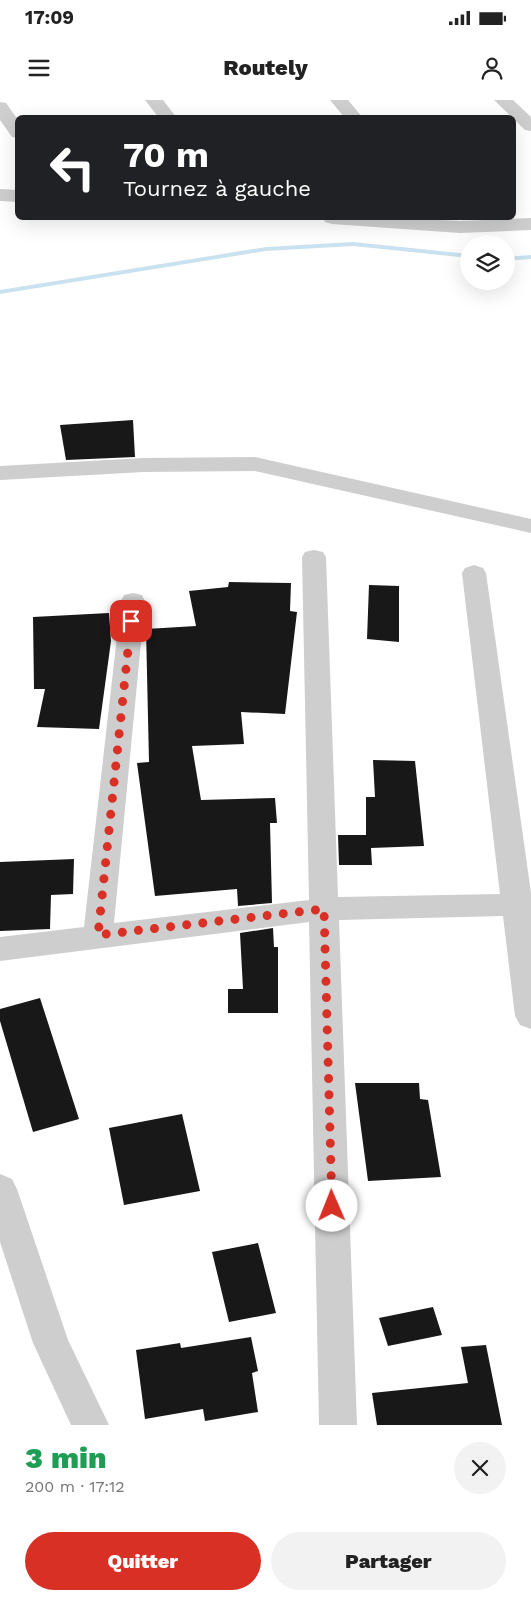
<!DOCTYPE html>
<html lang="fr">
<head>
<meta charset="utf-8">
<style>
	body { margin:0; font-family:"Work Sans",sans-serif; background:#f2f2f2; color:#222; height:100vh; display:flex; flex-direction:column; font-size:19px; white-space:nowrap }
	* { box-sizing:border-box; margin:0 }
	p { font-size:16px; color:#767676 }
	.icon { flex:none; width:28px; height:28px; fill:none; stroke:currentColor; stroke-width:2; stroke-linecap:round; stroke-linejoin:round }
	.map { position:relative; height:1325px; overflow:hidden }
	.sheet { display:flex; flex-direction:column; background:#fff; flex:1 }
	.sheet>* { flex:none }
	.top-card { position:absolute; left:15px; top:15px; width:501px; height:105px; border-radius:8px; box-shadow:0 5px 20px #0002; background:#202124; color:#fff; overflow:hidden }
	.controls { position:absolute; left:460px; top:135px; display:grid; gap:10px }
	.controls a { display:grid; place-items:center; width:55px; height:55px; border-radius:50%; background:#fff; box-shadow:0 5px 20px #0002; font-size:25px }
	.pin { position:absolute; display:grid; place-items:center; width:42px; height:42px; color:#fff; margin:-21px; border-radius:10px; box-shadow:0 2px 8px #0006 }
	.me { position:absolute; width:55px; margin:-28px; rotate:359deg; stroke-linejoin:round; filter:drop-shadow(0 0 4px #0008) }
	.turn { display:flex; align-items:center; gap:18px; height:105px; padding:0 25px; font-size:22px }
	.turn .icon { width:65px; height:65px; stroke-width:2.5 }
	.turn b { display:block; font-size:35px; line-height:42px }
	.round { display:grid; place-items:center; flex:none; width:52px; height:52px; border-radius:26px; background:#f2f2f2 }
	.head { display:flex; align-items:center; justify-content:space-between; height:85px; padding:0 25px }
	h1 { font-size:30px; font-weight:800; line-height:38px; color:#1e9e55 }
	.cta { display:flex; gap:10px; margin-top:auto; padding:10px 25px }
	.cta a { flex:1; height:58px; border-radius:30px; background:#d93025; color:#fff; font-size:20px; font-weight:800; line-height:58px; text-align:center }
	.cta a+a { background:#f2f2f2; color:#222 }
	.status { display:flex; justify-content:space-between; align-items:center; height:35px; padding:0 25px; background:#fff; direction:ltr }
	.status svg { height:14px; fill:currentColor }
	header { display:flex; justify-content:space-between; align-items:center; height:65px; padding:0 25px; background:#fff; font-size:22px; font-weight:800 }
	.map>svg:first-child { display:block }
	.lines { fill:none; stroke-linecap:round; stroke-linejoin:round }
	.stream { fill:#cae2ef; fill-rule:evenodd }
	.building { fill:#181818 }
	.minor { fill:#cecece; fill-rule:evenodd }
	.tertiary { fill:#cecece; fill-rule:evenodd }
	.route { stroke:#d93025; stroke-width:9; stroke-dasharray:0 16.2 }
</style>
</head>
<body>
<div class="status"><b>17:09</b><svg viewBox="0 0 49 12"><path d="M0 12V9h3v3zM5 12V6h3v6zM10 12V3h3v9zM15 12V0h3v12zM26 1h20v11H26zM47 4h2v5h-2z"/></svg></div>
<header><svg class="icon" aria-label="menu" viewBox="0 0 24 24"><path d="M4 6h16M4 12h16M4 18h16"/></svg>Routely<svg class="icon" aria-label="person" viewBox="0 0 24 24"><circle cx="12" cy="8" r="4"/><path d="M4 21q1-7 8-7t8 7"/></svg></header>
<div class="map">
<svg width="531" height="1325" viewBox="0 0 531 1325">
	<rect width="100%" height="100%" fill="#fff"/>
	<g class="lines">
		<path class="stream" d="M353 142 469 154V158L353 146 266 151 0 194V190L266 147Z
			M531 155V159L506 161V157Z"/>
	</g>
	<path class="building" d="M133 320 135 357 66 360 60 325Z
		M229 482 291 483 290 511 297 512 285 614 241 612 244 644 192 646 201 700 275 698 277 723H270L272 803 238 806 237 789 155 796 137 663 149 662 146 529 196 526 189 491 228 487Z
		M369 485 399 486V542L367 539Z
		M109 513 111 541 99 629 37 627 45 589H34L33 517Z
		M373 660 415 661 424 746 371 748 372 765H339L338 735H366V697H375Z
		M74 759 73 794 51 795 50 829 0 831V762Z
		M273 828 274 847H278V913H228V889H243L240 833Z
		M40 898 79 1019 33 1032 0 921V909Z
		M355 983H419L420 999 428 1000 441 1077 368 1081Z
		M182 1014 200 1091 124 1105 109 1028Z
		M258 1143 276 1213 229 1222 212 1152Z
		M433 1207 442 1235 388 1246 379 1218Z
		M251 1237 258 1271 252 1273 258 1312 205 1321 203 1309 145 1319 136 1250 180 1243 181 1248Z
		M486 1245 502 1325H377L372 1293 468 1283 461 1247Z"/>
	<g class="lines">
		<path class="minor" d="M145 0H163L177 18H159Z
			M330 0H348L363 18H345Z
			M494 0H513L531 17V31L525 30Z
			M0 2 6 3 18 20V38L12 37 0 20Z
			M0 89 18 90V102L0 101Z
			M323 118H406L460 121 531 118V130L460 133 332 124 325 122Z
			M255 357 531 419V433L255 371 144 372 0 380V366L144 358Z
			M314 450 323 452 326 457 338 797 500 794 462 473 465 468 474 465 483 468 486 473 531 793V929L520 925 515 916 503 816 339 820 357 1325H319L309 822 0 861V837L84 827 121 501 124 495 133 493 142 495 145 501 114 823 309 800 302 457 305 452Z"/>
		<path class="tertiary" d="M0 1074 12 1079 17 1089 68 1240 109 1325H71L33 1243 0 1142Z"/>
	</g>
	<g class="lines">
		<path class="route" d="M131 521 98 835 324 809 332 1106"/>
	</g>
</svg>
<div class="controls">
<a><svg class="icon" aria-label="layers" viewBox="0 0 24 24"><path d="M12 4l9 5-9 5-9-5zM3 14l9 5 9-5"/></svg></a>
</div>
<div class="pin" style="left:131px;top:521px;background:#d93025"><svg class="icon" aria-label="arrive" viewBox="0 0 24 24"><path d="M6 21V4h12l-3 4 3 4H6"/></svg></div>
<svg class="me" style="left:332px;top:1106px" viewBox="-20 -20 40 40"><circle r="19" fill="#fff"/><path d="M0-13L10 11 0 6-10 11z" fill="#d93025"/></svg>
<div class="top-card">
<div class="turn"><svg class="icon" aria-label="left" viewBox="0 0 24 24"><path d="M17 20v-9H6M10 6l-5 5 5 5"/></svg><div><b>70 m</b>Tournez à gauche</div></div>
</div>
</div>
<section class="sheet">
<div class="head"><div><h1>3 min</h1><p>200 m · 17:12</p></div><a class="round"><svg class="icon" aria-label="close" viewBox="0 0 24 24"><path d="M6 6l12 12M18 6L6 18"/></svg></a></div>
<div class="cta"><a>Quitter</a><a>Partager</a></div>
</section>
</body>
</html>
